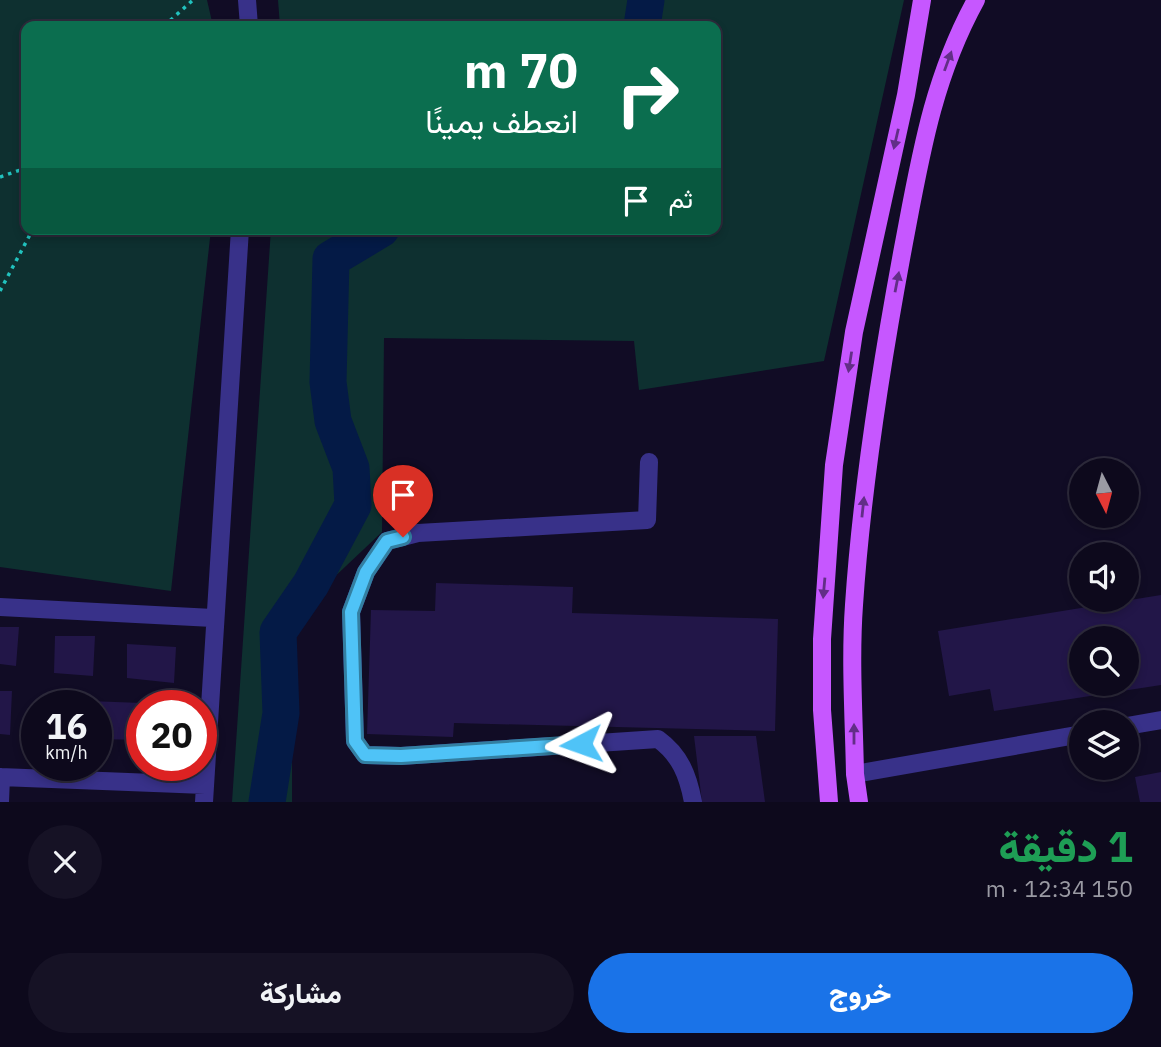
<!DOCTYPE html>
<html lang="ar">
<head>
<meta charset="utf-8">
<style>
	body { margin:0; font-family:"IBM Plex Sans",Vazirmatn,sans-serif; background:#161225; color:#f1f3f6; direction:rtl; height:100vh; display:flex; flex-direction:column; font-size:26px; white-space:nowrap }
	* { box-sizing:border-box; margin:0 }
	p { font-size:23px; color:#9a9aa3 }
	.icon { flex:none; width:38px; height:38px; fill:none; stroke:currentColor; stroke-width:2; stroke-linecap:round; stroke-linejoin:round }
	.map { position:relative; height:802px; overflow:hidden; direction:ltr }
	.sheet { display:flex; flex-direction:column; background:#0d091c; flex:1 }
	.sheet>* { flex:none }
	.top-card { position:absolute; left:21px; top:21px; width:700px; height:214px; border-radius:14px; box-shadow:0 4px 10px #0003,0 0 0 2px #2d2a3b; direction:rtl; background:#0b6e4f; color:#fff; overflow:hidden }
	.needle { width:46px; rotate:174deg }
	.controls { position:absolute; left:1069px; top:458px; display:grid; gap:14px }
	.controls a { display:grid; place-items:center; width:70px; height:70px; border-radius:50%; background:#0d091c; box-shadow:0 4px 10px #0003,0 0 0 2px #2d2a3b; font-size:35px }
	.speed { position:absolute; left:21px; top:690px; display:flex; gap:14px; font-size:35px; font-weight:700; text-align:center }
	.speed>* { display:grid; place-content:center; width:91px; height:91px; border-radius:50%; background:#0d091c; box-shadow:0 4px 10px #0003,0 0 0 2px #2d2a3b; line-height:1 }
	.speed small { font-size:18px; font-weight:400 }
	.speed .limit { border:10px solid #d22; background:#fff; color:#111 }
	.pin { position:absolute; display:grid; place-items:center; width:60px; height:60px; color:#fff; margin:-72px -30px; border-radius:50% 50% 50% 0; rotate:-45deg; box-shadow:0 0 7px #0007 }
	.pin .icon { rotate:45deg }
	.me { position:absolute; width:77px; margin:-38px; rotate:266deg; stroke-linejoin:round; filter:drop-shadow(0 0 5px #0008) }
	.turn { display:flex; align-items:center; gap:24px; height:147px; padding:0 28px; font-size:32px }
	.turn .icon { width:91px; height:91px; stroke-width:2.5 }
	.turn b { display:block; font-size:49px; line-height:60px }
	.then { display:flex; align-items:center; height:66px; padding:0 28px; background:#0003; gap:14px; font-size:26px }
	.round { display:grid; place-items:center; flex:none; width:74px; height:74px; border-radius:37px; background:#161225 }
	.headline { display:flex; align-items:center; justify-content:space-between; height:119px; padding:0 28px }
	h1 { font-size:42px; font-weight:800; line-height:52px; color:#1e9e55 }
	.button { display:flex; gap:14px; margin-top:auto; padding:14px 28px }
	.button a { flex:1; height:80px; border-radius:42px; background:#1a73e8; color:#fff; font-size:28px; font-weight:800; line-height:80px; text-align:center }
	.button a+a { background:#161225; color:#f1f3f6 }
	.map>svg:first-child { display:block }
	.green { fill:#0e3030 }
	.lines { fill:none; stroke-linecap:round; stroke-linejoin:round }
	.river { stroke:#041a46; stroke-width:37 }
	.building { fill:#221648; fill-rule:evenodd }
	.path { stroke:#21c2be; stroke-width:3.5; stroke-dasharray:3.5 5; stroke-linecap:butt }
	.minor { stroke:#383189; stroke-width:18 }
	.major { stroke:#c657ff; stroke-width:18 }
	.oneway { fill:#622e87 }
	.route-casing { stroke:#337fa1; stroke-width:18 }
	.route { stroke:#4fc3f7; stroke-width:12 }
</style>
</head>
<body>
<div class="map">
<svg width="1161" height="802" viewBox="0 0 1161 802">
	<rect width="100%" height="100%" fill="#110c25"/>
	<path class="green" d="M0 0H207L213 26H26V229H211L171 591 0 567Z
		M278 0H904L824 361 639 390 634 341 384 338 382 532 292 617V802H232L271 229H716V26H280Z"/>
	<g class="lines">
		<path class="river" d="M642 26 646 0
			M267 802 281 713 278 632 311 584 353 505 351 468 333 421 328 382 331 259 381 229"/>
	</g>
	<path class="building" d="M436 583 573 587 572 613 778 619 775 731 454 723 453 737 367 734 371 610 435 611Z
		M1161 595V685L994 711 990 689 949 696 938 631ZM1082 639H1127V684H1082Z
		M0 627H19L16 666 0 664Z
		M55 636H95L93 676 54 673Z
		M127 644 176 647 174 683 127 678Z
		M0 691H12L10 735 0 734Z
		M89 701 142 703V740L96 739V705H88Z
		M694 736H756L765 802H702Z
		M1161 772V802H1140L1135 777Z"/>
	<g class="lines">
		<path class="path" d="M164 26 193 0
			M0 177 26 168
			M0 291 33 229"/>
		<path class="minor" d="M247 0 249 26
			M649 462 647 520 418 533 387 541 366 572 351 612 355 741 365 755 401 756 658 739C680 755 688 775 693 802
			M0 607 213 618
			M1127 726 1161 720
			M855 774 1082 734
			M0 777 205 785
			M0 802 1 777
			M204 802 240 229"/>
		<path class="major" d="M829 802 822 710V639L834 465 854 332 906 95 922 0
			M859 802 855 774C854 718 850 661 854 605 862 485 881 366 903 248 920 159 932 80 976 0"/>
	</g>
	<defs><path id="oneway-solid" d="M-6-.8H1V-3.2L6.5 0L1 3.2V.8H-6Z" transform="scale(1.75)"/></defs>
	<g class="oneway">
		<use href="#oneway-solid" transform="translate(948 61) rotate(-70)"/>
		<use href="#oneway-solid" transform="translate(896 139) rotate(103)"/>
		<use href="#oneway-solid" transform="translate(897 282) rotate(-79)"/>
		<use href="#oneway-solid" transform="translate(850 362) rotate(99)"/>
		<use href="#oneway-solid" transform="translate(863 507) rotate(-84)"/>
		<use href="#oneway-solid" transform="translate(824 588) rotate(95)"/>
		<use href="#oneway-solid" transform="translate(854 734) rotate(-90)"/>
	</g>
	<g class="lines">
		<defs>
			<path id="route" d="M403 537 387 541 366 572 351 612 355 741 365 755 401 756 581 744"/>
		</defs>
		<use href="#route" class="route-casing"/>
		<use href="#route" class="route"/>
	</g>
</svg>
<div class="controls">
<a><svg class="needle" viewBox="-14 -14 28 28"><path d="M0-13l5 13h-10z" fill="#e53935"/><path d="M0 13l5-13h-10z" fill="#9a9aa3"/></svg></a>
<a><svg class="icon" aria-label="sound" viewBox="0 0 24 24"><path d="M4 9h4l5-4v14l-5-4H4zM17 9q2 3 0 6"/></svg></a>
<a><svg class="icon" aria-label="search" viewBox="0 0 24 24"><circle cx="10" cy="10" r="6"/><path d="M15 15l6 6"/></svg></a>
<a><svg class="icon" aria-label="layers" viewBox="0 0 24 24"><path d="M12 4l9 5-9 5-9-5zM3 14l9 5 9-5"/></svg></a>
</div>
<div class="speed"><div>16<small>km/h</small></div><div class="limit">20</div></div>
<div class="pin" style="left:403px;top:537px;background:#d93025"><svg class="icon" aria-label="arrive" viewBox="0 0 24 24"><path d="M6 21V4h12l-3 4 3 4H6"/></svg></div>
<svg class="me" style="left:581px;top:744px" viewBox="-20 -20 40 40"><path d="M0-17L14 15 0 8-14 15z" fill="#4fc3f7" stroke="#fff" stroke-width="4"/></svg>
<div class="top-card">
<div class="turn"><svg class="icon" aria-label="right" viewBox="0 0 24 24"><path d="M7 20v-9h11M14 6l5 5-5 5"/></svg><div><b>70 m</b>انعطف يمينًا</div></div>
<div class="then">ثم<svg class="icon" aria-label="arrive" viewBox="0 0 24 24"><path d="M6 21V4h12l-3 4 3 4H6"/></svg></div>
</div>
</div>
<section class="sheet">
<div class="headline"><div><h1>1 دقيقة</h1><p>150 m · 12:34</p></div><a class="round"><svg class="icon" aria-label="close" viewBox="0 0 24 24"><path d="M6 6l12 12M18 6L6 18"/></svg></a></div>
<div class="button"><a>خروج</a><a>مشاركة</a></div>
</section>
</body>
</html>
